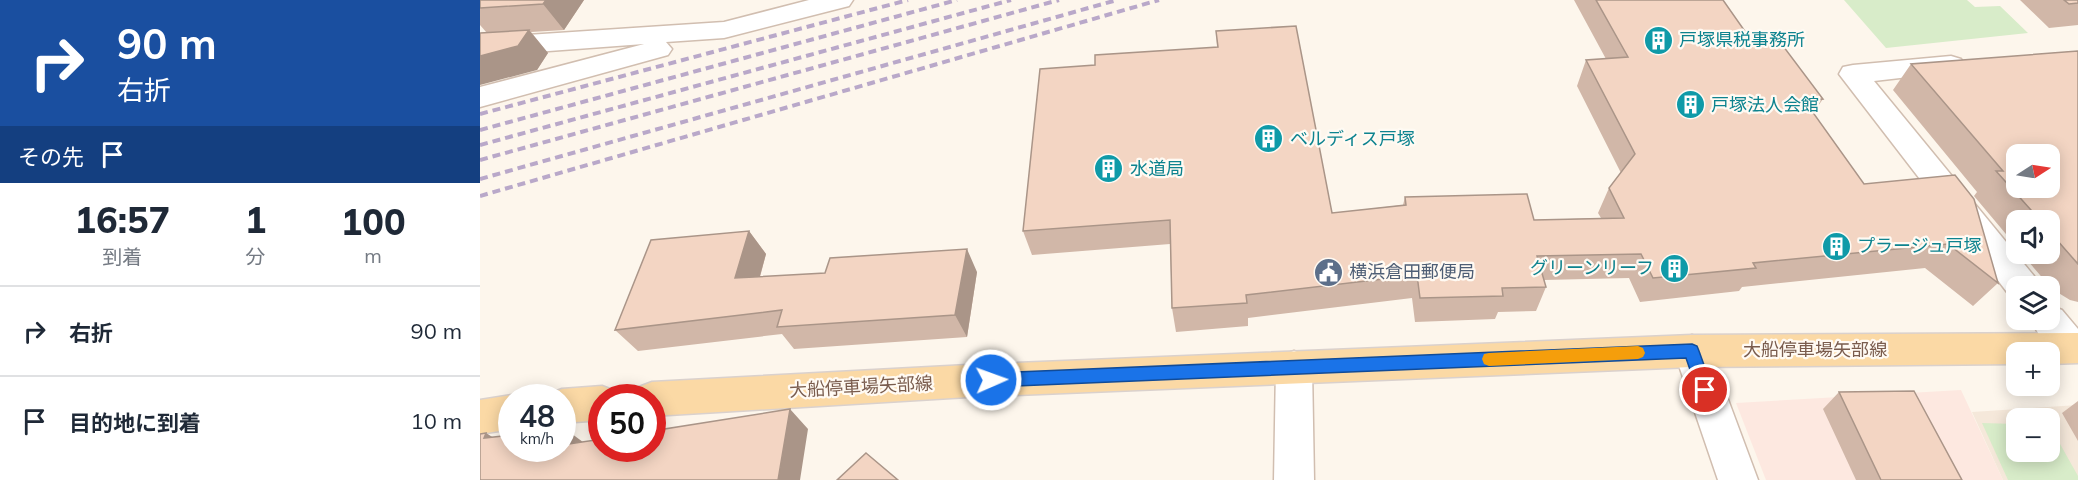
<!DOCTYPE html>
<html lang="ja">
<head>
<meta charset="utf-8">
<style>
	body { margin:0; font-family:Mulish,"Noto Sans JP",sans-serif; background:#f6f6f7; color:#1f2937; height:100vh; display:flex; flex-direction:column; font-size:22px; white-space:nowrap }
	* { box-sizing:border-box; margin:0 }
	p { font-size:20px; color:#747a83 }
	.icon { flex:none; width:33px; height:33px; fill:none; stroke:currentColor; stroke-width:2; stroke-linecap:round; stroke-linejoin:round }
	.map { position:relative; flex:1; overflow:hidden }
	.drawer { display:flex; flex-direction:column; background:#fff; width:480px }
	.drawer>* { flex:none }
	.top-card { background:#1a4fa0; color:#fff; overflow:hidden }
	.needle { width:39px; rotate:78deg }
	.tools { position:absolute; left:1526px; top:144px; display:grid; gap:12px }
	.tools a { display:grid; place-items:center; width:54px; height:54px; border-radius:12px; background:#fff; box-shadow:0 3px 15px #0003; font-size:30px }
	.speed { position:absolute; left:18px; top:384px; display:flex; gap:12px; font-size:30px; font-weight:700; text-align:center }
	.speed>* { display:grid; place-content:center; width:78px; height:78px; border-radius:50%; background:#fff; box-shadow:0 3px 15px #0003; line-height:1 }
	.speed small { font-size:15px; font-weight:400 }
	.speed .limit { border:9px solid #d22; background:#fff; color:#111 }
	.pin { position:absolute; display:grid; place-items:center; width:51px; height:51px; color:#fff; margin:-26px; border:3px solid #fff; border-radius:50%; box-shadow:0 2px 6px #0007 }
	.me { position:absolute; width:66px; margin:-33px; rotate:88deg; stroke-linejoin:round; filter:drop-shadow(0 0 4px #0008) }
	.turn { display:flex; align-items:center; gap:21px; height:126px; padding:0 18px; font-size:27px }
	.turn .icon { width:78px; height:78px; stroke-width:2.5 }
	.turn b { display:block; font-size:42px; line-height:51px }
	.then { display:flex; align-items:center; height:57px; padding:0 18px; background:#0003; gap:12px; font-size:22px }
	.eta { display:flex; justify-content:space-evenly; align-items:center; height:102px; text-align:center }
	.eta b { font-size:36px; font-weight:800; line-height:42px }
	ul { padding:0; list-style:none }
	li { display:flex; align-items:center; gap:18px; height:90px; padding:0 18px; border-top:2px solid #e0e1e3 }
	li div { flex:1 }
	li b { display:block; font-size:22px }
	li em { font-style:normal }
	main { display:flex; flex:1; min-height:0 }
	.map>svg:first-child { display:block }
	.residential { fill:#f5e8da; fill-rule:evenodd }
	.commercial { fill:#fde8e0 }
	.green { fill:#d8ecc9 }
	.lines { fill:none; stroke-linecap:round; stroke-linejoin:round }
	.minor-casing { stroke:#d1beb0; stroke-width:3 }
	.major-casing { stroke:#dad1cd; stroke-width:3 }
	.minor { fill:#fff; fill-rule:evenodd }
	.major { fill:#fbd9a5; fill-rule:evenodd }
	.rail { stroke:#b9a8c9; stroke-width:4; stroke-dasharray:8 5; stroke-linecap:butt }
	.wall { fill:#d1b7a8 }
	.shaded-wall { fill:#aa9588 }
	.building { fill:#f3d5c3; stroke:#aa9588; stroke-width:1.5; fill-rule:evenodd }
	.route { fill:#1a73e8; stroke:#114b97; stroke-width:1.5 }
	.slow { fill:#f59e0b }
	.labels { text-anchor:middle; stroke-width:4.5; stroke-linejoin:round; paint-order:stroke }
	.culture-label { font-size:18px; fill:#0d838f; stroke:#fffaf3; text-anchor:start }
	.service-label { font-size:18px; fill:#4e5e75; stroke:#fffaf3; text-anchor:start }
	.street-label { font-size:18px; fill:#7a5c4d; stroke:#fffaf3 }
</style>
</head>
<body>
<main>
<section class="drawer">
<div class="top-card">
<div class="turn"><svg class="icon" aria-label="right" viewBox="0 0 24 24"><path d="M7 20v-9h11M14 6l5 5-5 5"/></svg><div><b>90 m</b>右折</div></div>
<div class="then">その先<svg class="icon" aria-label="arrive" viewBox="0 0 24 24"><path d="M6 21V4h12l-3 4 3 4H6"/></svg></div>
</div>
<div class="eta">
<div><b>16:57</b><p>到着</p></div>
<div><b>1</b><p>分</p></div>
<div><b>100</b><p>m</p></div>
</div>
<ul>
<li><svg class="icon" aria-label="right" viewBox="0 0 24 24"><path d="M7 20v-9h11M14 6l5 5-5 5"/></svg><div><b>右折</b></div><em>90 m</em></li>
<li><svg class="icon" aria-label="arrive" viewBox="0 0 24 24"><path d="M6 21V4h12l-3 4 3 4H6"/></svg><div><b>目的地に到着</b></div><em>10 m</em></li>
</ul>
</section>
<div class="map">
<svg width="1598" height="480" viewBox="0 0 1598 480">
	<rect width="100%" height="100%" fill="#fdf6ec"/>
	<path class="residential" d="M1598 405V480H1523L1492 412ZM1536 418H1569V452H1536Z"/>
	<path class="commercial" d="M1481 390 1523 480H1286L1256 403Z"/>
	<path class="green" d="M1364 0H1487L1495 7 1520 6 1548 33 1406 48Z
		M1502 423 1536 424V452H1569L1570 426 1598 476V480H1528Z"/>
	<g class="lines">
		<defs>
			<path id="minor" d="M329 0H373L369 6 244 38 186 42 192 49 188 55 0 107V87L164 44 0 56V38L244 22Z
				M1471 56 1481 59 1485 65 1481 71 1394 81 1554 276 1559 286H1536V298L1530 296 1359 74 1363 67 1373 65Z
				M1569 305 1582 310 1598 329V361C1578 369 1559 336 1551 320H1569Z
				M1212 335 1225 340 1230 351 1278 480H1238L1194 351 1199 340Z
				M814 351 827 356 832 367 834 480H794L796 367 801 356Z"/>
			<path id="major" d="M1598 333V363L1569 364V352H1536V364L1212 367 488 397 172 416V398H154L159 387 172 382 488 365 1212 335Z
				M122 386 135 391 138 398H122V420L82 423V398H67L69 394 82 389Z
				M32 395 39 398H32V429L0 434V400Z"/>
		</defs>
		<use href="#minor" class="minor-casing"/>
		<use href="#major" class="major-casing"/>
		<use href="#minor" class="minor"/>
		<use href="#major" class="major"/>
		<path class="rail" d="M0 114 428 0
			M0 130 477 0
			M0 145 531 0
			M0 160 579 0
			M0 179 637 0
			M0 196 679 0"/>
	</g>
	<path class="wall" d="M0 0H104L84 30 51 32 68 53 57 70 7 33 0 25Z
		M1094 0H1243L1271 40 1343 99 1333 113 1384 184 1475 175 1518 283 1493 306 1445 268 1262 287 1259 291 1160 302 1149 278 1064 280 1066 287 1056 311 1018 312 1015 319 935 322 932 298 768 318V326L696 332 692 308 690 244 552 255 543 231 615 65 737 47 736 31 852 213 923 205 925 197 1054 220 1121 218 1118 213 1129 188 1141 173 1097 86 1106 60 1126 59Z
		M1540 0H1598V25L1569 28Z
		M1598 51V302L1590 300 1572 289 1542 254H1569V220H1536V246L1494 196 1497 192 1413 90 1431 64Z
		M269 231 286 254 280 277 497 272 487 337 314 349 302 334 158 351 135 330Z
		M1359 392 1482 480H1376L1343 409Z
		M1598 401V441L1582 413Z"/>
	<path class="shaded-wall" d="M66 0H104L84 30 63 4Z
		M49 30 68 53 57 70 0 85V56Z
		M269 231 286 254 273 301 255 278Z
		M487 249 497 272 487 337 475 315Z
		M310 409 328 429 320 480H298Z
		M84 428 111 448H82V431Z
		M6 433 36 452 4 438Z"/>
	<path class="building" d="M0 0H66L63 4 0 8Z
		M1116 0H1243L1271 40 1297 38 1343 99 1324 100 1384 184 1475 175 1494 199 1518 283 1468 244 1273 263 1276 268 1173 278 1161 254 1057 256 1066 287 1022 288 1023 296 940 298 937 275 766 295 767 303 692 308 690 220 543 231 560 69 615 65V55L738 47 736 31 816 26 852 213 926 205 925 197 1047 194 1054 220 1144 218 1129 188 1155 154 1106 60 1148 57Z
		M1584 0H1598V3L1589 4Z
		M49 30 38 46 0 56V33Z
		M1598 51V264L1569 231V220H1560L1516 171H1523L1431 64ZM1536 154H1569V188H1536Z
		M269 231 255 278 345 273 350 258 487 249 475 315 297 327 302 310 135 330 171 240Z
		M1434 391 1482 480H1401L1359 392Z
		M310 409 298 480H0V434L6 433 4 438 32 435V448H82V445L122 439V448H172V431Z
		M386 453 418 480H357Z"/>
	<path class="route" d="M1212 344 1217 346 1219 351 1233 390 1230 395 1225 397 1219 395 1217 390 1206 358 511 387 506 385 503 380 506 375 511 373Z"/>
	<path class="slow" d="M1158 346 1163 348 1165 353 1163 357 1158 359 1009 366 1004 364 1002 359 1004 354 1009 353Z"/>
	<defs>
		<symbol id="building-disc" viewBox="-11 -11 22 22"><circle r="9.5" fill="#0f9aa8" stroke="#fffaf3"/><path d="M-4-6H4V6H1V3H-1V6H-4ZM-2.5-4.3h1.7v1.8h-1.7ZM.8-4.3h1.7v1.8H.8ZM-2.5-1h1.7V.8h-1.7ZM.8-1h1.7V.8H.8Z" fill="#fff"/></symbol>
		<symbol id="civic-disc" viewBox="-11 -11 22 22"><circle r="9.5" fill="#5c6f8a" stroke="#fffaf3"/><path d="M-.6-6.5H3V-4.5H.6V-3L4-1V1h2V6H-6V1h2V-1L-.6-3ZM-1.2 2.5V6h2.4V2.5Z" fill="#fff"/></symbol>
	</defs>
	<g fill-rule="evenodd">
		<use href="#building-disc" x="1162" y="24" width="33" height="33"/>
		<use href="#building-disc" x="1194" y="88" width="33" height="33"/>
		<use href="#building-disc" x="772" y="122" width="33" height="33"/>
		<use href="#building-disc" x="612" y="152" width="33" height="33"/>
		<use href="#building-disc" x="1340" y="230" width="33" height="33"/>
		<use href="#building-disc" x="1178" y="252" width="33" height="33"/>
		<use href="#civic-disc" x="832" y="256" width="33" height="33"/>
	</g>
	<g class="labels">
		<g class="culture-label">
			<text x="1199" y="46">戸塚県税事務所</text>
			<text x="1231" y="111">戸塚法人会館</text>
			<text x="810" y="145">ベルディス戸塚</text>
			<text x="650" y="175">水道局</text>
			<text x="1377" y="252">プラージュ戸塚</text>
			<text x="1174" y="274" text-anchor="end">グリーンリーフ</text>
		</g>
		<g class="service-label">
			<text x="869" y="278">横浜倉田郵便局</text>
		</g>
		<g class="street-label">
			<text x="1335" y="356">大船停車場矢部線</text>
			<text transform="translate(381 387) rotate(-3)" y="6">大船停車場矢部線</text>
		</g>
	</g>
</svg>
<div class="tools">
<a><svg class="needle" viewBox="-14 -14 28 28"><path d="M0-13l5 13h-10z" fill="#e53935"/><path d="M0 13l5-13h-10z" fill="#747a83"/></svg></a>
<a><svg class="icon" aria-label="sound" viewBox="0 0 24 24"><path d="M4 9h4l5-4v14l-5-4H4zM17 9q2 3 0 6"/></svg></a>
<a><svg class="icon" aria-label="layers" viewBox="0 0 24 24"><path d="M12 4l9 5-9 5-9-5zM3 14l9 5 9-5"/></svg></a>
<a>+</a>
<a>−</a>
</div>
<div class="speed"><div>48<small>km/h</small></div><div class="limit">50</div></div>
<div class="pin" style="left:1225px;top:390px;background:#d93025"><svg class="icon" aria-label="arrive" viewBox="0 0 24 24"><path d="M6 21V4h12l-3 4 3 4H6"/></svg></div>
<svg class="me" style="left:511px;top:380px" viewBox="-20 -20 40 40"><circle r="17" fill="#1a73e8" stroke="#fff" stroke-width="3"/><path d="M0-11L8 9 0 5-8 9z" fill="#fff"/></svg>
</div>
</main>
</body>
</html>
